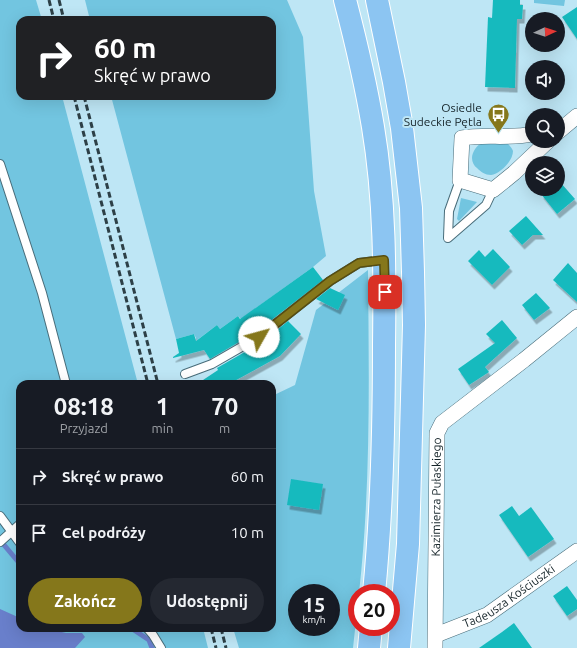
<!DOCTYPE html>
<html lang="pl">
<head>
<meta charset="utf-8">
<style>
	body { margin:0; font-family:Ubuntu,sans-serif; background:#242831; color:#f1f3f6; height:100vh; display:flex; flex-direction:column; font-size:15px; white-space:nowrap }
	* { box-sizing:border-box; margin:0 }
	p { font-size:13px; color:#9ea1a6 }
	.icon { flex:none; width:22px; height:22px; fill:none; stroke:currentColor; stroke-width:2; stroke-linecap:round; stroke-linejoin:round }
	.map { position:relative; flex:1; overflow:hidden }
	.side { position:absolute; left:16px; top:380px; width:260px; height:252px; display:flex; flex-direction:column; background:#171b24; border-radius:12px; box-shadow:0 4px 16px #0002 }
	.side>* { flex:none }
	.banner { position:absolute; left:16px; top:16px; width:260px; height:84px; border-radius:12px; box-shadow:0 4px 16px #0002; background:#202124; color:#fff; overflow:hidden }
	.needle { width:26px; rotate:87deg }
	.tools { position:absolute; left:525px; top:12px; display:grid; gap:8px }
	.tools a { display:grid; place-items:center; width:40px; height:40px; border-radius:50%; background:#171b24; box-shadow:0 4px 16px #0002; font-size:20px }
	.speed { position:absolute; left:288px; top:584px; display:flex; gap:8px; font-size:20px; font-weight:700; text-align:center }
	.speed>* { display:grid; place-content:center; width:52px; height:52px; border-radius:50%; background:#171b24; box-shadow:0 4px 16px #0002; line-height:1 }
	.speed small { font-size:10px; font-weight:400 }
	.speed .limit { border:6px solid #d22; background:#fff; color:#111 }
	.pin { position:absolute; display:grid; place-items:center; width:34px; height:34px; color:#fff; margin:-17px; border-radius:8px; box-shadow:0 2px 6px #0006 }
	.me { position:absolute; width:44px; margin:-22px; rotate:52deg; stroke-linejoin:round; filter:drop-shadow(0 0 3px #0008) }
	.turn { display:flex; align-items:center; gap:14px; height:84px; padding:0 12px; font-size:18px }
	.turn .icon { width:52px; height:52px; stroke-width:2.5 }
	.turn b { display:block; font-size:28px; line-height:34px }
	.eta { display:flex; justify-content:space-evenly; align-items:center; height:68px; text-align:center }
	.eta b { font-size:24px; font-weight:600; line-height:28px }
	.cta { display:flex; gap:8px; margin-top:auto; padding:8px 12px }
	.cta a { flex:1; height:46px; border-radius:24px; background:#85771b; color:#fff; font-size:16px; font-weight:600; line-height:46px; text-align:center }
	.cta a+a { background:#242831; color:#f1f3f6 }
	ul { padding:0; list-style:none }
	li { display:flex; align-items:center; gap:12px; height:56px; padding:0 12px; border-top:1px solid #363941 }
	li div { flex:1 }
	li b { display:block; font-size:15px }
	li em { font-style:normal }
	.map>svg:first-child { display:block }
	.green { fill:#72c5e0; fill-rule:evenodd }
	.water { fill:#697fcb }
	.lines { fill:none; stroke-linecap:round; stroke-linejoin:round }
	.stream { stroke:#697fcb; stroke-width:5 }
	.building { fill:#19babe; filter:url(#shadow) }
	.lane-casing { stroke:#496d7a; stroke-width:10 }
	.street-casing { stroke:#496d7a; stroke-width:16 }
	.primary-casing { stroke:#fff; stroke-width:24 }
	.lane { stroke:#fff; stroke-width:8 }
	.street { stroke:#fff; stroke-width:15 }
	.primary { stroke:#8cc5f2; stroke-width:22 }
	.rail { stroke:#2d4047; stroke-width:3; stroke-dasharray:6 3; stroke-linecap:butt }
	.route-casing { stroke:#564d12; stroke-width:10 }
	.route { stroke:#85771b; stroke-width:7 }
	.labels { text-anchor:middle; stroke-width:4; stroke-linejoin:round; paint-order:stroke }
	.poi-label { font-size:12px; fill:#152429; stroke:#bee6f5; text-anchor:end }
	.street-label { font-size:12px; fill:#152429; stroke:#bee6f5 }
</style>
</head>
<body>
<div class="map">
<svg width="577" height="648" viewBox="0 0 577 648">
	<defs>
		<filter id="shadow"><feDropShadow dx="2.5" dy="4.5" stdDeviation="0" flood-color="#0004"/></filter>
	</defs>
	<rect width="100%" height="100%" fill="#bee6f5"/>
	<path class="green" d="M0 0H36L42 20H20V96H62L138 384H20V628H203L208 648H0Z
		M85 0H287L303 37 314 191 326 256 313 267 241 319 238 316 220 329 217 325 197 340 194 334 176 339 111 96H272V20H90Z
		M534 0H565L564 6 534 3Z
		M482 143 508 144C510 146 512 148 513 151 513 161 500 174 491 175 485 175 481 172 477 168 474 166 472 162 472 158 472 152 477 145 482 143Z
		M461 198 477 202 459 221 457 219Z
		M368 270C369 377 371 486 359 593H357V611L353 648H239L233 628H272V396L295 385 316 310ZM297 593H331V627H297Z"/>
	<path class="water" d="M0 609 20 618V628H45L66 633H82L85 637 75 648H0Z"/>
	<g class="lines">
		<path class="stream" d="M0 540 20 564
			M131 628 149 640 152 648"/>
	</g>
	<path class="building" d="M493 0H520V5H523L522 19H517L515 88 485 87 488 17 492 18Z
		M577 7V39L562 17Z
		M560 182 575 199 557 214 541 194 547 189H558V184Z
		M526 216 543 235H533L522 245 509 231Z
		M493 249 510 267 492 285 468 261 479 250 485 257Z
		M568 263 577 273V302L553 280Z
		M313 267 323 280 256 332 210 359 204 350 173 358V357L179 353 176 339 194 334 196 341 217 325 220 329 238 316 240 319Z
		M330 288 345 295 338 310 316 299Z
		M536 293 550 308 534 320 522 305Z
		M502 320 517 338 485 367 489 372 469 385 458 369 495 343 486 334Z
		M288 321 301 334 280 356 229 384H197L218 370 217 368 262 342Z
		M291 479 323 484 319 510 287 505Z
		M512 506 519 516 531 507 554 539 528 557 499 515Z
		M567 586 577 600V609L567 616 553 596Z
		M514 623 532 648H479L502 632Z"/>
	<g class="lines">
		<defs>
			<path id="lane" d="M0 164 42 293 66 384
				M460 180 449 211 448 238 486 205 493 190
				M185 374 212 364 259 337 330 281 359 263 383 260
				M0 516 20 543
				M0 542 20 524
				M147 628 153 635 161 648"/>
			<g id="street">
				<path d="M558 132 577 116"/>
				<path d="M532 134C509 139 485 134 462 138L460 180 493 190 514 173 548 141"/>
				<path id="s1" d="M436 635 487 615 577 551"/>
				<path id="s2" d="M435 648 437 433 442 423 524 360 577 317"/>
			</g>
			<path id="primary" d="M345 0C356 42 366 85 373 127 385 199 385 272 384 345 384 428 382 510 374 593
				M377 0 394 82 402 128 411 208 413 272 414 325 408 544 399 648
				M369 648 371 627"/>
		</defs>
		<use href="#lane" class="lane-casing"/>
		<use href="#street" class="street-casing"/>
		<use href="#primary" class="primary-casing"/>
		<use href="#lane" class="lane"/>
		<use href="#street" class="street"/>
		<use href="#primary" class="primary"/>
		<path class="rail" d="M49 0 54 20
			M59 0 64 20
			M74 96 148 384
			M84 96 158 384
			M211 628 216 648
			M221 628 226 648"/>
	</g>
	<g class="lines">
		<defs>
			<path id="route" d="M259 337 330 281 359 263 384 260 385 292"/>
		</defs>
		<use href="#route" class="route-casing"/>
		<use href="#route" class="route"/>
	</g>
	<defs>
		<symbol id="bus-pin" viewBox="-11 -11 22 30"><path d="M0 17L-7.5 6A9.5 9.5 0 1 1 7.5 6Z" fill="#85771b" stroke="#bee6f5"/><path d="M-5-6H5V4H4V6H2V4H-2V6H-4V4H-5ZM-3.5-4V0h7V-4ZM-3.5 1.2v1.5H-2V1.2ZM2 1.2v1.5H3.5V1.2Z" fill="#fff"/></symbol>
	</defs>
	<g fill-rule="evenodd">
		<use href="#bus-pin" x="486" y="102" width="25" height="34"/>
	</g>
	<g class="labels">
		<g class="poi-label">
			<text x="482" y="112">Osiedle<tspan x="482" dy="14">Sudeckie Pętla</tspan></text>
		</g>
		<g class="street-label">
			<text dy="4" stroke="none"><textPath href="#s2" startOffset="151">Kazimierza Pułaskiego</textPath></text>
			<text dy="4" stroke="none"><textPath href="#s1" startOffset="83">Tadeusza Kościuszki</textPath></text>
		</g>
	</g>
</svg>
<div class="tools">
<a><svg class="needle" viewBox="-14 -14 28 28"><path d="M0-13l5 13h-10z" fill="#e53935"/><path d="M0 13l5-13h-10z" fill="#9ea1a6"/></svg></a>
<a><svg class="icon" aria-label="sound" viewBox="0 0 24 24"><path d="M4 9h4l5-4v14l-5-4H4zM17 9q2 3 0 6"/></svg></a>
<a><svg class="icon" aria-label="search" viewBox="0 0 24 24"><circle cx="10" cy="10" r="6"/><path d="M15 15l6 6"/></svg></a>
<a><svg class="icon" aria-label="layers" viewBox="0 0 24 24"><path d="M12 4l9 5-9 5-9-5zM3 14l9 5 9-5"/></svg></a>
</div>
<div class="speed"><div>15<small>km/h</small></div><div class="limit">20</div></div>
<div class="pin" style="left:385px;top:292px;background:#d93025"><svg class="icon" aria-label="arrive" viewBox="0 0 24 24"><path d="M6 21V4h12l-3 4 3 4H6"/></svg></div>
<svg class="me" style="left:259px;top:337px" viewBox="-20 -20 40 40"><circle r="19" fill="#fff"/><path d="M0-13L10 11 0 6-10 11z" fill="#85771b"/></svg>
<div class="banner">
<div class="turn"><svg class="icon" aria-label="right" viewBox="0 0 24 24"><path d="M7 20v-9h11M14 6l5 5-5 5"/></svg><div><b>60 m</b>Skręć w prawo</div></div>
</div>
<section class="side">
<div class="eta">
<div><b>08:18</b><p>Przyjazd</p></div>
<div><b>1</b><p>min</p></div>
<div><b>70</b><p>m</p></div>
</div>
<ul>
<li><svg class="icon" aria-label="right" viewBox="0 0 24 24"><path d="M7 20v-9h11M14 6l5 5-5 5"/></svg><div><b>Skręć w prawo</b></div><em>60 m</em></li>
<li><svg class="icon" aria-label="arrive" viewBox="0 0 24 24"><path d="M6 21V4h12l-3 4 3 4H6"/></svg><div><b>Cel podróży</b></div><em>10 m</em></li>
</ul>
<div class="cta"><a>Zakończ</a><a>Udostępnij</a></div>
</section>
</div>
</body>
</html>
